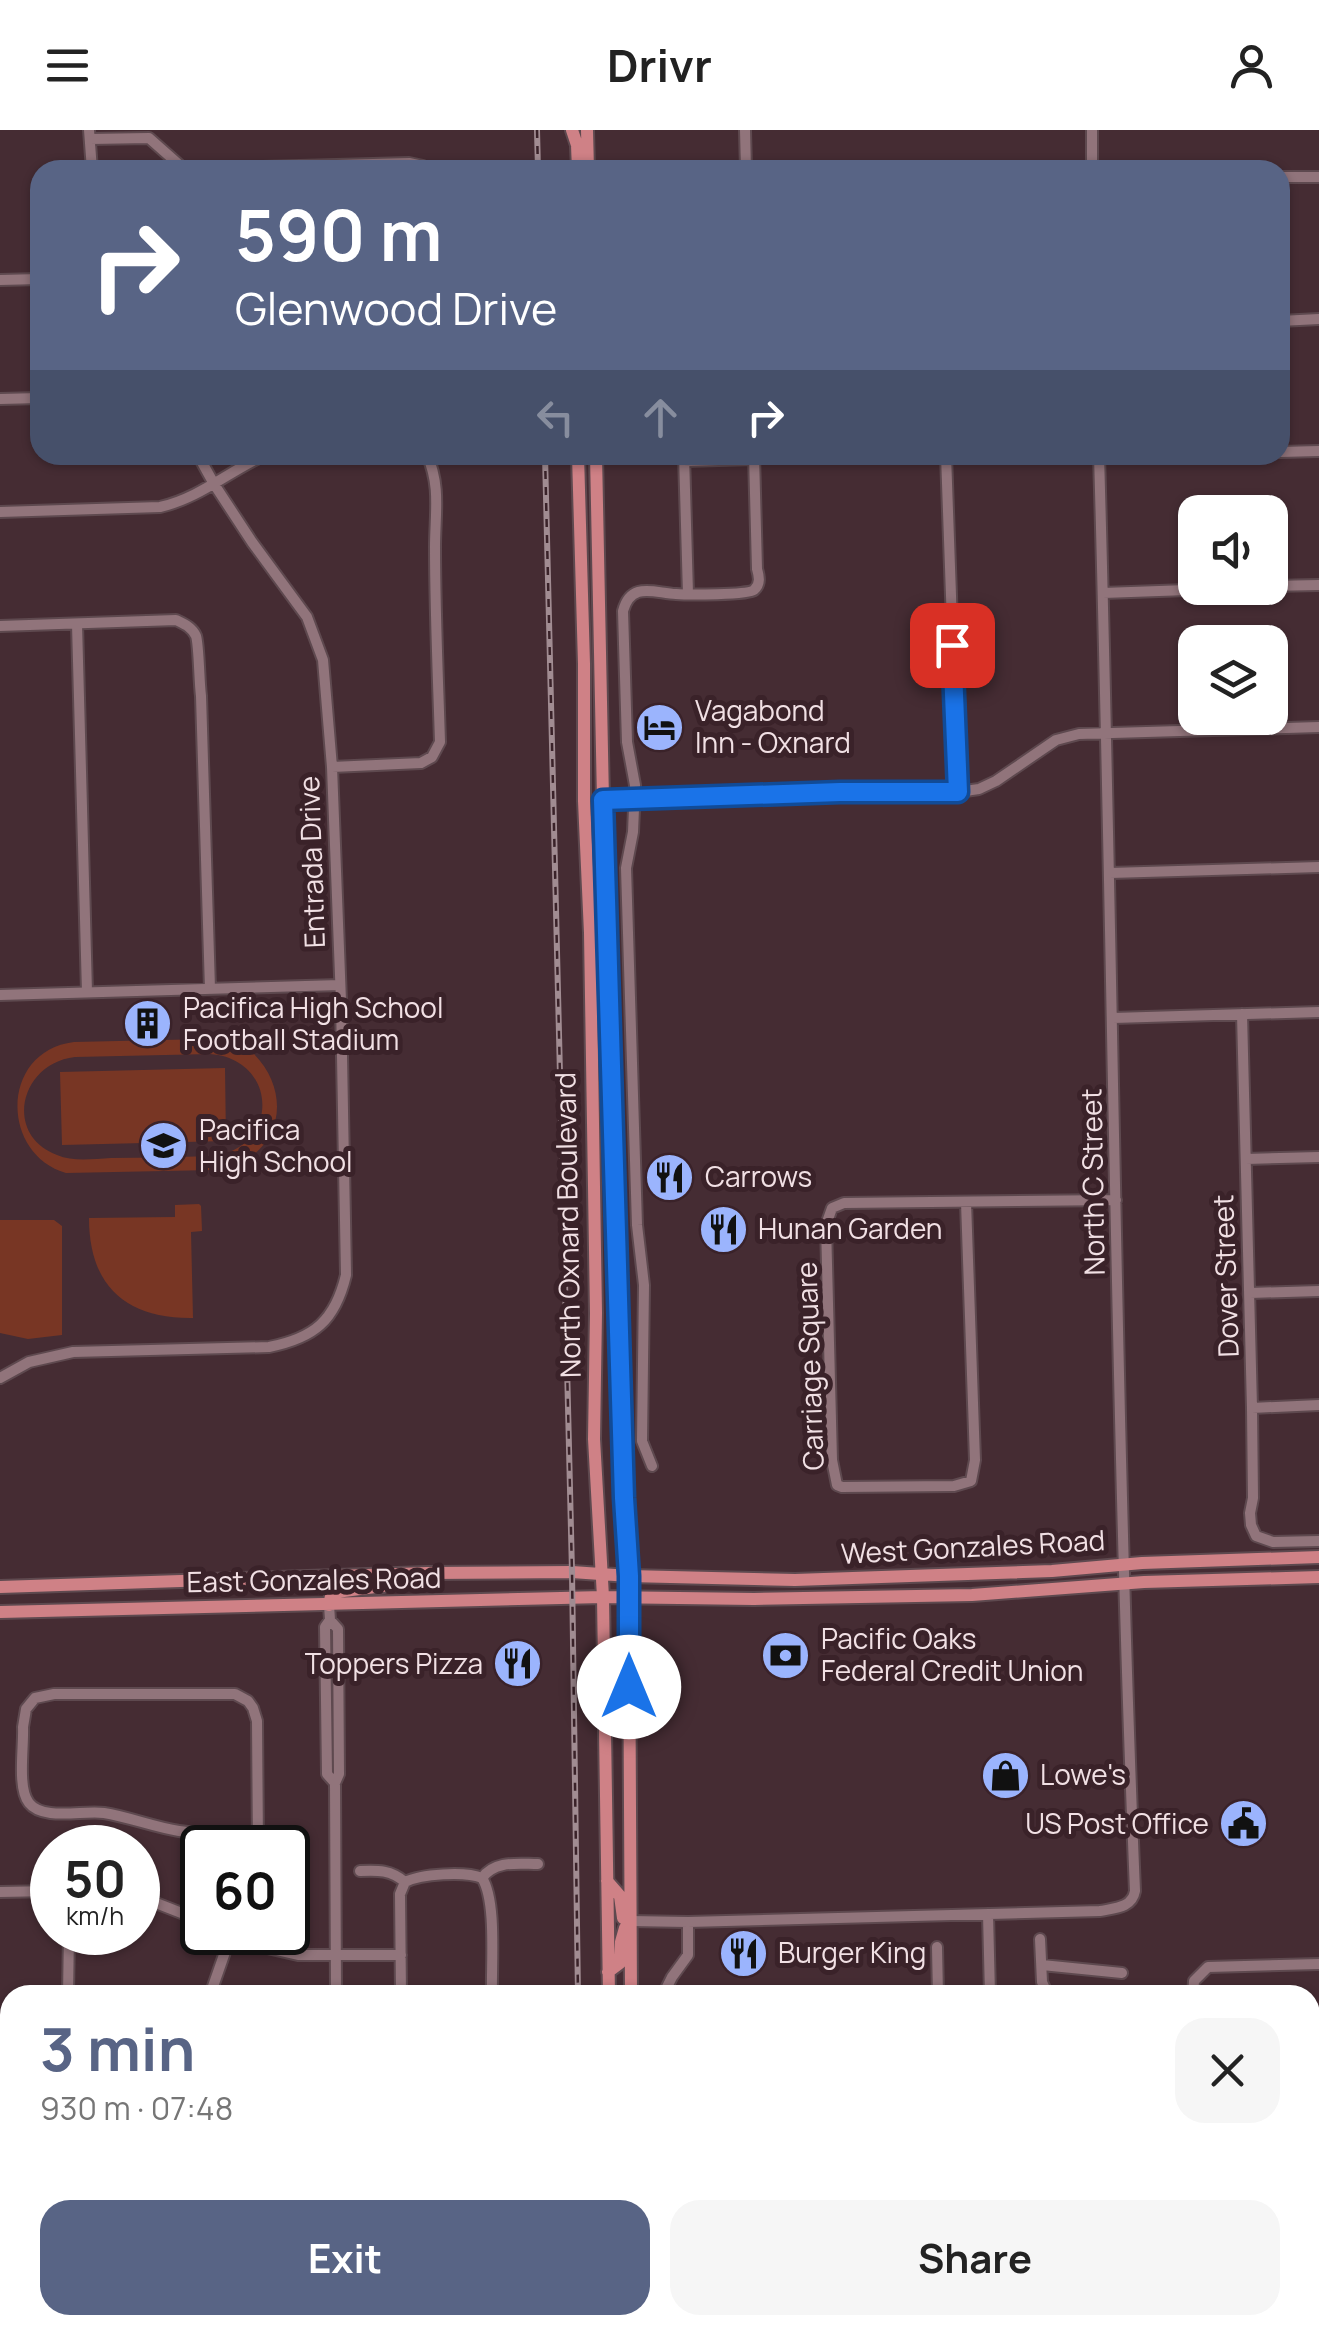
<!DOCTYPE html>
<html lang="en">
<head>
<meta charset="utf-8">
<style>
	body { margin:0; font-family:Manrope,sans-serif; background:#f6f6f6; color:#222; height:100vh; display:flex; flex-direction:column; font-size:38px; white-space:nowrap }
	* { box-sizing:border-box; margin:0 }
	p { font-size:32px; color:#767676 }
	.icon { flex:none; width:55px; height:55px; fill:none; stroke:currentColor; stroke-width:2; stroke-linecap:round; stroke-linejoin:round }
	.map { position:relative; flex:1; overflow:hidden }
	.sheet { position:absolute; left:0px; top:1855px; width:1320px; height:350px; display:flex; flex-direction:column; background:#fff; border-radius:30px 30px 0 0; box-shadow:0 2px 8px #0004 }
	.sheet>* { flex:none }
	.guide { position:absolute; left:30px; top:30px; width:1260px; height:305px; border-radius:30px; box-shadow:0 2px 8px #0004; background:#586485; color:#fff; overflow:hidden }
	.fabs { position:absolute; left:1178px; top:365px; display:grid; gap:20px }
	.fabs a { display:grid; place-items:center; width:110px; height:110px; border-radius:20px; background:#fff; box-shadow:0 2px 8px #0004; font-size:50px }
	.speed { position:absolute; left:30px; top:1695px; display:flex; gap:20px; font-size:50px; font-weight:700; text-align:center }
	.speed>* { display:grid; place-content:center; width:130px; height:130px; border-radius:50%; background:#fff; box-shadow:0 2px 8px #0004; line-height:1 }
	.speed small { font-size:25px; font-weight:400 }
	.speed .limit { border:5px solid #111; border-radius:15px; background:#fff; color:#111 }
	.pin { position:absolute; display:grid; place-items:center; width:85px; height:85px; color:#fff; margin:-42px; border-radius:20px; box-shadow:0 5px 15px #0006 }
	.me { position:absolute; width:110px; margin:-55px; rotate:0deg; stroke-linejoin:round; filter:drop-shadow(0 0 8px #0008) }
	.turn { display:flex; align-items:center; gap:35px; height:210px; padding:0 40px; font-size:45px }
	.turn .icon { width:130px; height:130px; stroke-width:2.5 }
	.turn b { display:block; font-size:70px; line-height:85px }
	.lanes { display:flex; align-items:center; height:95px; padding:0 40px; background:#0003; justify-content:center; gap:50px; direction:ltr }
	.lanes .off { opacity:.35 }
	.round { display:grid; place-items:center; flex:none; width:105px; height:105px; border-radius:30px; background:#f6f6f6 }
	.head { display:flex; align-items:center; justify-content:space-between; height:170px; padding:0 40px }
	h1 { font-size:60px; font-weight:700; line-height:75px; color:#586485 }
	.primary-button { display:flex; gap:20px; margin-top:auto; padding:20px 40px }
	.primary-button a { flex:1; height:115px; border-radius:30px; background:#586485; color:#fff; font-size:40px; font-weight:700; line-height:115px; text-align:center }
	.primary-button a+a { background:#f6f6f6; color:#222 }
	header { display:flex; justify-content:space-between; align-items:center; height:130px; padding:0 40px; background:#fff; font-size:45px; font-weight:700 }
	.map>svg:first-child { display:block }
	.green { fill:#783624; fill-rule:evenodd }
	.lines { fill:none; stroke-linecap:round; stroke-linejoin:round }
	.minor-casing { stroke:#5e494f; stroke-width:14 }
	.major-casing { stroke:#5e494f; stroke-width:16 }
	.minor { stroke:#91747b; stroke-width:10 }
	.major { stroke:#cf8186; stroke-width:12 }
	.rail-casing { stroke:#a18c92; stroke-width:6 }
	.rail { stroke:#3a2229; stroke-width:2.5; stroke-dasharray:8; stroke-linecap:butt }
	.route-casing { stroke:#114b97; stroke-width:25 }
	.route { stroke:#1a73e8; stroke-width:18 }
	.labels { text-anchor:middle; stroke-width:10; stroke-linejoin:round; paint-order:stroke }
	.poi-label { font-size:28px; fill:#f1e0e4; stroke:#3a2229; text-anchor:start }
	.street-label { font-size:28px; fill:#f1e0e4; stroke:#3a2229 }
</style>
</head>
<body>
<header><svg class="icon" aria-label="menu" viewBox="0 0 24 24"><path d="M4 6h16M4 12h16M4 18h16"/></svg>Drivr<svg class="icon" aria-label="person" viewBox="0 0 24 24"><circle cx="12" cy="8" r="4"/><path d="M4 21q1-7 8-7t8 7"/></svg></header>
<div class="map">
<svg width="1319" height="2205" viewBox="0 0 1319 2205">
	<rect width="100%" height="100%" fill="#452c33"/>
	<path class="green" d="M252 908 253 923C298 968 277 1034 213 1040L66 1043C0 1024 0 921 74 912ZM210 924C279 929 280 1019 212 1026 179 1027 145 1028 111 1028 93 1029 73 1032 57 1025 3 1005 20 933 75 927Z
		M225 938 226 1011 62 1015 60 942Z
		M199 1074 201 1076 202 1101 191 1102 193 1188C126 1189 89 1156 89 1088L175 1087V1075Z
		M0 1090H54L62 1096V1205L28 1209 0 1203Z
		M1310 2084H1319V2205H1107V2195H1310Z"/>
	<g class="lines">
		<defs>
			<path id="minor" d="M89 0 92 40
				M745 0 746 40
				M1092 0V40
				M90 9 149 8 184 39 409 33 423 36 424 40
				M1280 47H1319
				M0 150 40 149
				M1280 191 1319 189
				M0 269 40 268
				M1280 322 1319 321
				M684 325 688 464
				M946 325 958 662
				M1099 327 1168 325
				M684 331 754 329
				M0 382 160 377C200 368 229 341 265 325
				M1270 456 1319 455
				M1103 463 1243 458
				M77 494 87 862
				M0 496 176 490C184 494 192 497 196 506 199 515 199 551 201 566L210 859
				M332 637 421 633 432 627 440 612C438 547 435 482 435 417 435 384 441 356 427 325
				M603 670 840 662H958L979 659 996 651 1056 610 1079 604 1319 597
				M1110 743 1319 737
				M0 865 340 855
				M1242 884 1252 1278 1253 1368 1250 1383 1251 1395 1256 1406 1273 1412 1319 1411
				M1113 888 1319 882
				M1246 1029 1319 1027
				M966 1072 975 1330 971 1351 954 1356 842 1357 837 1355 832 1330 826 1095 832 1078 844 1073 1116 1070
				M1250 1163 1319 1161
				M0 1248 29 1232 73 1222 269 1217C314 1208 335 1191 346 1145L341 871 332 637 323 530 307 487 252 412 214 354 198 325
				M1252 1278 1319 1275
				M652 1336 642 1311 644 1155 637 1095 626 738 633 702 635 655 627 612 623 481C631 451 654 463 676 464 687 465 748 465 754 460 761 454 759 446 757 439L754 325
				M329 1475 330 1490 325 1497 327 1644 335 1653
				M330 1490 338 1499 339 1644 335 1653 336 1865
				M257 1703C232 1703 205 1705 179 1701 154 1697 129 1687 104 1683 83 1680 43 1691 29 1673 17 1658 24 1617 23 1597L26 1579 35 1568 54 1564H235L248 1571 253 1578 257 1591 258 1718
				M360 1741C378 1740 391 1740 405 1752 421 1744 465 1741 482 1748
				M482 1748C497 1771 491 1836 492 1865
				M482 1748C495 1730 518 1734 538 1734
				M0 1762 52 1761
				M138 1766 202 1791
				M988 1784 990 1865
				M630 1791 688 1792 1100 1781C1115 1778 1132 1778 1135 1761 1115 1283 1113 804 1099 325
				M231 1802 263 1817 298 1825H401
				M1040 1809 1042 1852 1048 1865
				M937 1817 938 1865
				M1042 1835 1122 1843
				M68 1865 69 1802
				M210 1865 232 1802
				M401 1865 400 1764 405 1752
				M663 1865 672 1847 688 1825V1792
				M1193 1865 1194 1851 1208 1837 1319 1834
				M1310 1954H1319
				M1310 2071 1319 2070
				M0 2119H10
				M256 2195V2205
				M369 2195 371 2205
				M496 2195V2205
				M663 2195V2205
				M969 2200 1091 2195"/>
			<path id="major" d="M572 0 577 15 578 40
				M587 0 588 40
				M578 325 584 534V671L590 803 596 1183 594 1309 603 1467 609 1865
				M596 325 603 670 624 1368 629 1489 631 1865
				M0 1457 427 1443 572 1442 629 1446 795 1450 1052 1441 1142 1433 1319 1427
				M329 1475 331 1466 336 1462 383 1456 405 1445
				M0 1482 603 1467 754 1469 972 1465 1144 1452 1319 1447
				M607 1751 620 1766 623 1788
				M608 1842 620 1833 621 1812 625 1798
				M614 2195V2205
				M637 2195V2205"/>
		</defs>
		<use href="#minor" class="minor-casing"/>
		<use href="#major" class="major-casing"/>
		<use href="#minor" class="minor"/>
		<use href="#major" class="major"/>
		<defs>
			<path id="rail" d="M537 0 538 40
				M545 325 572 1442 578 1865
				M583 2195V2205"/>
		</defs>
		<use href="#rail" class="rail-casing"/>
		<use href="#rail" class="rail"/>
	</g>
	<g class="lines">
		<defs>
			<path id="route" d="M629 1557V1446L624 1368 603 670 840 662H958L952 515"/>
		</defs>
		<use href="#route" class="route-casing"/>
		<use href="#route" class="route"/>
	</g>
	<defs>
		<symbol id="hotel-disc" viewBox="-11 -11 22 22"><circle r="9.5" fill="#9bb4fd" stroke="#3a2229"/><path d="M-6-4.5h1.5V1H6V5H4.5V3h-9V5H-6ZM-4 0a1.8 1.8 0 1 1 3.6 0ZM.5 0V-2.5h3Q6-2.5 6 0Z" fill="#111"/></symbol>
		<symbol id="building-disc" viewBox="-11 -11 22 22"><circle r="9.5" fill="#9bb4fd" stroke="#3a2229"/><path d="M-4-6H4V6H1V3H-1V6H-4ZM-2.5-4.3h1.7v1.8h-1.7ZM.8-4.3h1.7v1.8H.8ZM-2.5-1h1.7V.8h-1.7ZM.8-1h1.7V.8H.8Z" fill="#111"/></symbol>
		<symbol id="school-disc" viewBox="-11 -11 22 22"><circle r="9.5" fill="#9bb4fd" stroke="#3a2229"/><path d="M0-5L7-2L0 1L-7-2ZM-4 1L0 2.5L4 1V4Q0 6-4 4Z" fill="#111"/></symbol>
		<symbol id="restaurant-disc" viewBox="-11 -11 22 22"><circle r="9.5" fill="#9bb4fd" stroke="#3a2229"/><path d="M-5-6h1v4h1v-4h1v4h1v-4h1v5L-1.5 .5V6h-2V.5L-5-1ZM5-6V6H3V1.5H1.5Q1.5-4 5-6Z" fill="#111"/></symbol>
		<symbol id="bank-disc" viewBox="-11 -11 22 22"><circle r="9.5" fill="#9bb4fd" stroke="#3a2229"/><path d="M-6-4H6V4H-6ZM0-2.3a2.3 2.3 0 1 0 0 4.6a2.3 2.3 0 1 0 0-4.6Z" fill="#111"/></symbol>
		<symbol id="shop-disc" viewBox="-11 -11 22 22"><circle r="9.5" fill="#9bb4fd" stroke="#3a2229"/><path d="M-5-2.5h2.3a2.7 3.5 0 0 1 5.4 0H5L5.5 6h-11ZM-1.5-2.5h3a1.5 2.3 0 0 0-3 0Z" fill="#111"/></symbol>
		<symbol id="civic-disc" viewBox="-11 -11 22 22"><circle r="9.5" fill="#9bb4fd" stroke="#3a2229"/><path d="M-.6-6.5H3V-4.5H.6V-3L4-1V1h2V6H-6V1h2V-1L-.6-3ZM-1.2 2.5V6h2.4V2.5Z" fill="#111"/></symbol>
	</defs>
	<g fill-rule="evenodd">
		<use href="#hotel-disc" x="632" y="570" width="55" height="55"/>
		<use href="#building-disc" x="120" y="866" width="55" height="55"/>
		<use href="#school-disc" x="136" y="988" width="55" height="55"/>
		<use href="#restaurant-disc" x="642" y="1020" width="55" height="55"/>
		<use href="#restaurant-disc" x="696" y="1072" width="55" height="55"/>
		<use href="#bank-disc" x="758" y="1498" width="55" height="55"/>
		<use href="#restaurant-disc" x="490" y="1506" width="55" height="55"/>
		<use href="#shop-disc" x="978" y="1618" width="55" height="55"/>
		<use href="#civic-disc" x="1216" y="1666" width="55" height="55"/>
		<use href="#restaurant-disc" x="716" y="1796" width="55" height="55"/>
	</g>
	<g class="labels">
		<g class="poi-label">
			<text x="695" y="591">Vagabond<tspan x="695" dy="32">Inn - Oxnard</tspan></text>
			<text x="183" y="888">Pacifica High School<tspan x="183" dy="32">Football Stadium</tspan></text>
			<text x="199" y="1010">Pacifica<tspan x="199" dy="32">High School</tspan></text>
			<text x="705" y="1057">Carrows</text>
			<text x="758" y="1109">Hunan Garden</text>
			<text x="821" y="1519">Pacific Oaks<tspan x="821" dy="32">Federal Credit Union</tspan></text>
			<text x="483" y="1544" text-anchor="end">Toppers Pizza</text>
			<text x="1040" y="1655">Lowe's</text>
			<text x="1209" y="1704" text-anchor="end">US Post Office</text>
			<text x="778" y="1833">Burger King</text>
		</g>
		<g class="street-label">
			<text transform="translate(312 732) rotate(-92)" y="10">Entrada Drive</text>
			<text transform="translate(1093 1052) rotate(-91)" y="10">North C Street</text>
			<text transform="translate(568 1095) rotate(-91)" y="10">North Oxnard Boulevard</text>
			<text transform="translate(1226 1146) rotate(-92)" y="10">Dover Street</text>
			<text transform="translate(810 1236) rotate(-92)" y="10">Carriage Square</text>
			<text transform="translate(973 1417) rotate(-3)" y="10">West Gonzales Road</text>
			<text transform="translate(314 1450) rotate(-1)" y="10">East Gonzales Road</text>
		</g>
	</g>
</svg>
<div class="fabs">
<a><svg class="icon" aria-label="sound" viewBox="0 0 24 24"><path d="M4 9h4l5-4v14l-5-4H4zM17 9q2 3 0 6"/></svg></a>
<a><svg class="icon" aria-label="layers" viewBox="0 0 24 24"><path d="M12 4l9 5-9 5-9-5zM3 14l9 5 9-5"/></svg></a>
</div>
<div class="speed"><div>50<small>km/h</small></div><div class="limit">60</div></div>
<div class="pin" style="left:952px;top:515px;background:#d93025"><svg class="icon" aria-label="arrive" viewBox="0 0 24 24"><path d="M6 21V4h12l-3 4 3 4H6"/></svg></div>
<svg class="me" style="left:629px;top:1557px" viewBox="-20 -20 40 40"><circle r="19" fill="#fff"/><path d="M0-13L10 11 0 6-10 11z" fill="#1a73e8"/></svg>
<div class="guide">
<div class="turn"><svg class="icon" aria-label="right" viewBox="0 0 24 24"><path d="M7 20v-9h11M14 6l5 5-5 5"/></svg><div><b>590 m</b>Glenwood Drive</div></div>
<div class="lanes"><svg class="icon off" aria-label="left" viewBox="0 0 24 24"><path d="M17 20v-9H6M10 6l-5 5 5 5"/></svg><svg class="icon off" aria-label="ahead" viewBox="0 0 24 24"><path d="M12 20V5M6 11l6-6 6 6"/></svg><svg class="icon" aria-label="right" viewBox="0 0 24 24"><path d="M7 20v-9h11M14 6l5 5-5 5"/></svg></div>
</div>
<section class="sheet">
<div class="head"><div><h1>3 min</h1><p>930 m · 07:48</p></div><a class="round"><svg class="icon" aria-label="close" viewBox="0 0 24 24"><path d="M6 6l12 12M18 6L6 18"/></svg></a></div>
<div class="primary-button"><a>Exit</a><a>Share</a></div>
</section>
</div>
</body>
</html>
